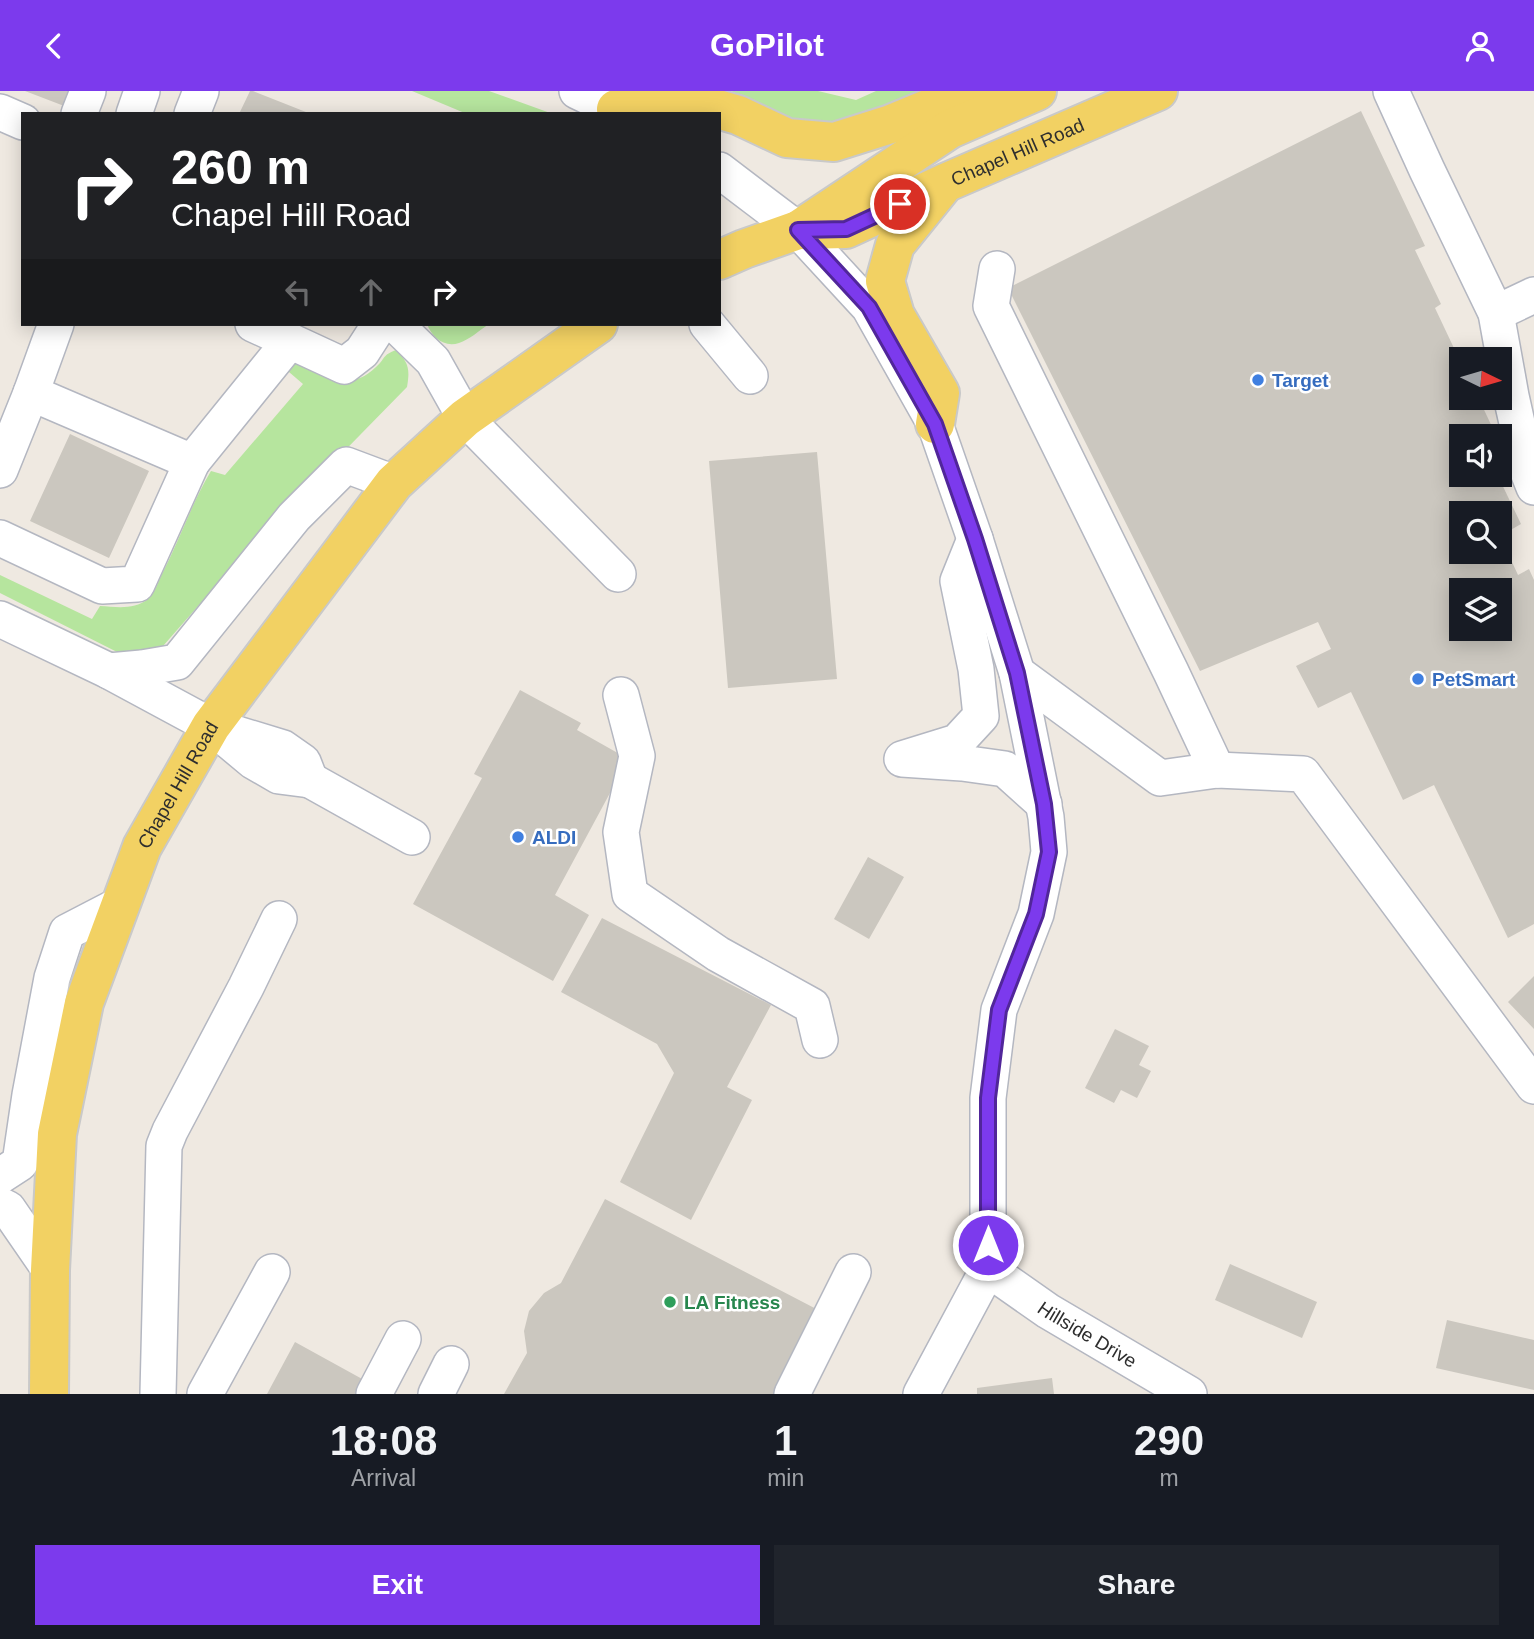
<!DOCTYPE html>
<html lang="en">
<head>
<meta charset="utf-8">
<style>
	body { margin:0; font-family:Helvetica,sans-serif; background:#20242c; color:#f1f3f6; height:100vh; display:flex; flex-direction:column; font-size:26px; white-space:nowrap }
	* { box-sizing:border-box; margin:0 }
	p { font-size:23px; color:#9ea1a6 }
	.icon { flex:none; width:38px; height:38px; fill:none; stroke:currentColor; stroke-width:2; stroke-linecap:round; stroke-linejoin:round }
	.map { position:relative; height:1303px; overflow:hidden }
	.details { display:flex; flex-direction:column; background:#171b24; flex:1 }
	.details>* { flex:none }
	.guide { position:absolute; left:21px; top:21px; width:700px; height:214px; border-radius:0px; box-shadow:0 4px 18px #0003; background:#202124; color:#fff; overflow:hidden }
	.needle { width:46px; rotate:95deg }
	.controls { position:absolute; left:1449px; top:256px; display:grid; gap:14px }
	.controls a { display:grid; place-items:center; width:63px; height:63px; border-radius:0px; background:#171b24; box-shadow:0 4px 18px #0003; font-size:35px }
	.pin { position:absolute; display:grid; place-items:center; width:60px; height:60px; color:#fff; margin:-30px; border:4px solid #fff; border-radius:50%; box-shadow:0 2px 7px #0007 }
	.me { position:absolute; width:77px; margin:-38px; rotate:0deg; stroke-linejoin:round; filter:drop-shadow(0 0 5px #0008) }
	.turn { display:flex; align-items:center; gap:24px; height:147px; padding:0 35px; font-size:32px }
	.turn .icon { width:91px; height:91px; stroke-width:2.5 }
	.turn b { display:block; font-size:49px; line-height:60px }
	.lanes { display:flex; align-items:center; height:66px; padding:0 35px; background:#0003; justify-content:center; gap:35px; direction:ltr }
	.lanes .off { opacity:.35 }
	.eta { display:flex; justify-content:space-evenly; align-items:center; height:119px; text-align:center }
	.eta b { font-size:42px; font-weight:800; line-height:49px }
	.action { display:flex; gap:14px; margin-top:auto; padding:14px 35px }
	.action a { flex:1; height:80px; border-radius:0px; background:#7c3aed; color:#fff; font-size:28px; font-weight:800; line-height:80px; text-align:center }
	.action a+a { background:#20242c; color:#f1f3f6 }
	header { display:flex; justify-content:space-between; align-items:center; height:91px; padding:0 35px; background:#7c3aed; color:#fff; font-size:32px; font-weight:800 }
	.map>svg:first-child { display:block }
	.green { fill:#b6e59e }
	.building { fill:#cbc7bf; fill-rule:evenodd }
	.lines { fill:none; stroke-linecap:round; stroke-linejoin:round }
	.minor-casing { stroke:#b4b7c1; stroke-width:38 }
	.major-casing { stroke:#c9c9c9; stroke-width:42 }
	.minor { stroke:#fff; stroke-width:35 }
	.major { stroke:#f2d163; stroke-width:38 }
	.route-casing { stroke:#51269a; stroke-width:18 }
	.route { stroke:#7c3aed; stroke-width:12 }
	.shop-dot { fill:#3f7fe0; stroke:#fff; stroke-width:2.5 }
	.leisure-dot { fill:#2e9e5b; stroke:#fff; stroke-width:2.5 }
	.labels { text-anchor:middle; stroke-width:5; stroke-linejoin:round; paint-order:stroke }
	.street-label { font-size:19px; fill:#2e2e2e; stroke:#fff }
	.shop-label { font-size:19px; font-weight:bold; fill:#366cbe; stroke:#fff; text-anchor:start }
	.leisure-label { font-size:19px; font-weight:bold; fill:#27864d; stroke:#fff; text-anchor:start }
</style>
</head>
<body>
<header><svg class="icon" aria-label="back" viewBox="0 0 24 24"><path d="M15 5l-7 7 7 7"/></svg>GoPilot<svg class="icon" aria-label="person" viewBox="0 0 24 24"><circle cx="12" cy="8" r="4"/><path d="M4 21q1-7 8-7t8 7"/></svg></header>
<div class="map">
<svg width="1534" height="1303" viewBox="0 0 1534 1303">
	<rect width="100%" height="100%" fill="#efe9e1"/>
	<path class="green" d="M412 0H489L553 23H467Z
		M731 0H818L856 9 876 0H944L849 36 793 32Z
		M427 233H489C480 239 469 249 459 252 444 257 432 246 427 233Z
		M396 259C409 272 410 278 407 296L313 392 208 518 199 514 156 563 123 564 0 502V484L92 528 100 515C117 516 134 519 148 508 154 503 158 492 161 485 179 451 191 413 211 380L225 384 303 293 289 281V274L296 272C326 285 348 303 376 276 387 266 381 265 396 259Z"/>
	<path class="building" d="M25 0H80L72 18Z
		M250 0H253L311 23H239Z
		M1361 20 1425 155 1415 159 1441 213 1435 217 1461 272V306H1478L1494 340 1486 345H1461V383H1497L1521 433 1500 445 1518 484 1529 478 1534 489V833L1508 847 1434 694 1403 709 1351 601 1318 617 1296 575 1331 558 1318 531 1200 580 1008 197ZM1461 422H1500V460H1461ZM1461 499H1500V537H1461Z
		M70 343 149 380 109 467 30 430Z
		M817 361 837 588 728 597 709 370Z
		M520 599 581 632 577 639 623 665 624 676 555 804 589 824 553 890 413 813 482 687 474 683Z
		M868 766 904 786 869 848 834 828Z
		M602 827 771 914 727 996 752 1009 691 1129 620 1091 674 982 657 953 561 901Z
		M1534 885V938L1508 911Z
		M1115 938 1149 955 1139 974 1151 980 1137 1007 1121 999 1114 1012 1085 997Z
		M605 1108 824 1222 780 1303H504L527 1262 524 1240 529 1220 544 1202 561 1192Z
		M1230 1173 1317 1211 1302 1247 1215 1209Z
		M1447 1229 1534 1249V1299L1436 1277Z
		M295 1251 364 1289 356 1303H267Z
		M1052 1287 1054 1303H977V1297Z"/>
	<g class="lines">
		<defs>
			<g id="minor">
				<path d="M577 0 625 23"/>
				<path d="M1391 0 1427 79 1496 222 1511 305 1528 381 1534 396"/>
				<path d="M0 21 23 31"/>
				<path d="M79 23 88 0"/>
				<path d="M134 23 142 0"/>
				<path d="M192 23 201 0"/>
				<path d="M719 79 798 139 869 216 935 333 975 448 1017 582 1046 726 1049 761 1036 823 999 919 988 1007V1178L921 1303"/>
				<path d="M997 178 991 215 1171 581 1217 679"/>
				<path d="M1496 222 1534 204"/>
				<path d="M395 233 433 270 465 327 618 483"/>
				<path d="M707 233 750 285"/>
				<path d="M290 250 344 275 362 261 380 233"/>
				<path d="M31 302 192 371 290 250 253 233"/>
				<path d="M0 379 31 302 56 233"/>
				<path d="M0 447 102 495 137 493 192 371"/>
				<path d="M975 448 958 490 976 578 981 625 957 651 902 668 962 672 1005 678 1044 713"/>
				<path d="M0 528 109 580 211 635 253 670 279 685 310 689 303 671 283 657 211 635"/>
				<path d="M109 580 142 577 177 571 294 426 346 374 394 392"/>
				<path d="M1017 582 1160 687 1217 679 1303 683 1534 995"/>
				<path d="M621 604 637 665 621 741 630 803 718 863 812 915 820 949"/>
				<path d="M310 689 412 746"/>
				<path d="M0 1085 20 1072 30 1004 52 887 67 841 121 813"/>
				<path d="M0 1114 8 1118 50 1179"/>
				<path id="s1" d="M988 1178 1048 1220 1189 1303"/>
				<path d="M158 1303 164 1055 170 1040 246 896 279 828"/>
				<path d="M205 1303 272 1181"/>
				<path d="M374 1303 403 1248"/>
				<path d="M436 1303 451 1273"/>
				<path d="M792 1303 853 1181"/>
			</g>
			<g id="major">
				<path d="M619 23 616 18 694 11 738 24 787 47 834 51 891 33 971 0"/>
				<path id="s2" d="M798 139 846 138 945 92 1158 0"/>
				<path d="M719 169 744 158 798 139 950 38 1037 0"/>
				<path d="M935 333 940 302 895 224 885 190 895 154 941 97"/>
				<path id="s3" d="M49 1303 50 1179 57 1043 84 912 142 756 211 635 394 392 465 327 598 233"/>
			</g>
		</defs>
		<use href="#minor" class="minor-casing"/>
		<use href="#major" class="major-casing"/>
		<use href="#minor" class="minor"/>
		<use href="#major" class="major"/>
	</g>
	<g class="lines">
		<defs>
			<path id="route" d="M900 113 846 138 798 139 869 216 935 333 975 448 1017 582 1044 713 1049 761 1036 823 999 919 988 1007V1154"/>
		</defs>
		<use href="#route" class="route-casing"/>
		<use href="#route" class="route"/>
	</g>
	<g class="shop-dot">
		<circle cx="1258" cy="289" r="7"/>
		<circle cx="1418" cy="588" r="7"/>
		<circle cx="518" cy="746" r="7"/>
	</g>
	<circle class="leisure-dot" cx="670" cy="1211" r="7"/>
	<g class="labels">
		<g class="street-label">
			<text dy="7" stroke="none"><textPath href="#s2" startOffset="236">Chapel Hill Road</textPath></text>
			<text dy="7" stroke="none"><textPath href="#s3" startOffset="632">Chapel Hill Road</textPath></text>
			<text dy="7" stroke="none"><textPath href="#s1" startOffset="119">Hillside Drive</textPath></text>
		</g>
		<g class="shop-label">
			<text x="1272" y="296">Target</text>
			<text x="1432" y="595">PetSmart</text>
			<text x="532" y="753">ALDI</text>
		</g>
		<g class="leisure-label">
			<text x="684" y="1218">LA Fitness</text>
		</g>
	</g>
</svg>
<div class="controls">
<a><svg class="needle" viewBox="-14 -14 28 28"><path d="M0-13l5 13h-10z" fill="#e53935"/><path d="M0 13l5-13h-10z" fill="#9ea1a6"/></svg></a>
<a><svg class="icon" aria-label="sound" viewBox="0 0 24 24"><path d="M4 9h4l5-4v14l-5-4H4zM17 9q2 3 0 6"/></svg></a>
<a><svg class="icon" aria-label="search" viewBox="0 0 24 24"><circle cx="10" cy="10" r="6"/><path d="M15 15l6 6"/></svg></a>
<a><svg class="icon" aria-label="layers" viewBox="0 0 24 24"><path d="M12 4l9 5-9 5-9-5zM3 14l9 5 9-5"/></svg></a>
</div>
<div class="pin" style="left:900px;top:113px;background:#d93025"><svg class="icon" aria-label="arrive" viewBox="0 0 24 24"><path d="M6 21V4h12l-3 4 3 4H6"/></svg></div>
<svg class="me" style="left:988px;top:1154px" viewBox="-20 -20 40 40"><circle r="17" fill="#7c3aed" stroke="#fff" stroke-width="3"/><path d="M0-11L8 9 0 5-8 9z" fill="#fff"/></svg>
<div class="guide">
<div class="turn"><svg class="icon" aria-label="right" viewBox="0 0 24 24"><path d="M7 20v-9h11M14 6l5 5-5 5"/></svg><div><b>260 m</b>Chapel Hill Road</div></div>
<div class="lanes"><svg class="icon off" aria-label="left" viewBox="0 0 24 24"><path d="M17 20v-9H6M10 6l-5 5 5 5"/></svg><svg class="icon off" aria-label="ahead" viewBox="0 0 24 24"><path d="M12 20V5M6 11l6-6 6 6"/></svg><svg class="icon" aria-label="right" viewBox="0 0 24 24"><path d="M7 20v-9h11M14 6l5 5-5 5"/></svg></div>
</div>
</div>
<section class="details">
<div class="eta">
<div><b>18:08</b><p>Arrival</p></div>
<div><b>1</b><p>min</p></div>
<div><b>290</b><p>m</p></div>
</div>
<div class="action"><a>Exit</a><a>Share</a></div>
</section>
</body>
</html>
